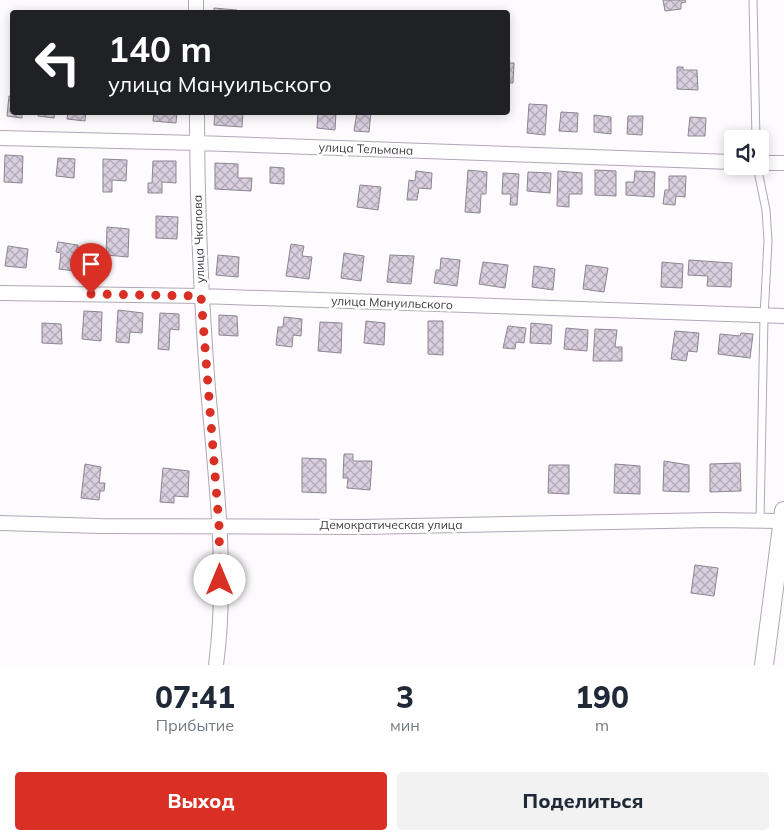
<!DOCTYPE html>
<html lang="ru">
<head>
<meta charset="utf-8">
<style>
	body { margin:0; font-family:Mulish,sans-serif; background:#f2f2f3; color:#1f2937; height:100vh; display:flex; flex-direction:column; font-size:19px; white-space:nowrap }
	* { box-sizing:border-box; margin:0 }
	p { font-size:16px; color:#747a83 }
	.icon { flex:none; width:28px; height:28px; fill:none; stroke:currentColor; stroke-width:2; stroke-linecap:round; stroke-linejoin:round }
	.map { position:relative; height:665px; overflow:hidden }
	.sheet { display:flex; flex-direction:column; background:#fff; flex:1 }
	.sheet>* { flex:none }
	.guide { position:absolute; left:10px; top:10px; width:500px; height:105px; border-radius:5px; box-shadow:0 2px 12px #0003; background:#202124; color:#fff; overflow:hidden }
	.buttons { position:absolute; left:724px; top:130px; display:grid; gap:10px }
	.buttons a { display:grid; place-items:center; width:45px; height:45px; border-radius:5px; background:#fff; box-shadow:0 2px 12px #0003; font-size:25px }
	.pin { position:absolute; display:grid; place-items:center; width:42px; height:42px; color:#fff; margin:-51px -21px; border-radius:50% 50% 50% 0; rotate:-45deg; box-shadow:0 0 5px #0007 }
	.pin .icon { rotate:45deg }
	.me { position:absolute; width:55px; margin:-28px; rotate:0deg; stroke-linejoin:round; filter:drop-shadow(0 0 4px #0008) }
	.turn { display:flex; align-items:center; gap:18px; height:105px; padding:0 15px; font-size:22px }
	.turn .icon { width:65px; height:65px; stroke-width:2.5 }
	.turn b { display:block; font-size:35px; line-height:42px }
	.eta { display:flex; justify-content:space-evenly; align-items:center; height:85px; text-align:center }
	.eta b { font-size:30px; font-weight:800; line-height:35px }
	.action { display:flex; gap:10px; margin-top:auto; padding:10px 15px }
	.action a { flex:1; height:58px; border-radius:5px; background:#d93025; color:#fff; font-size:20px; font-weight:800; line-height:58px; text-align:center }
	.action a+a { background:#f2f2f3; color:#1f2937 }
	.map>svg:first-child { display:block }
	.building { fill:url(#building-cross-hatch); stroke:#8e8592 }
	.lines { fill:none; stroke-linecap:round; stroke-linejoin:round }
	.service-casing { stroke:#b1a7b5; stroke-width:9 }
	.minor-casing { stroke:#b1a7b5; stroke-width:16 }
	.tertiary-casing { stroke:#b1a7b5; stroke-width:20 }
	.service { stroke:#fff; stroke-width:7 }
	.minor { stroke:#fff; stroke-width:14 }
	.tertiary { stroke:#fff; stroke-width:18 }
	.route { stroke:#d93025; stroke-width:9; stroke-dasharray:0 16.2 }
	.labels { text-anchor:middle; stroke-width:5; stroke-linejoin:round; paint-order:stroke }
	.street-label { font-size:12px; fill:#3f3b41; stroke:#fff }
</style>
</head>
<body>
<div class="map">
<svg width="784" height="665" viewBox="0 0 784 665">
	<defs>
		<pattern id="building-cross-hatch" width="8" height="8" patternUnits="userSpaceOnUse" patternTransform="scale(1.25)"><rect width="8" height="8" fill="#d9cfde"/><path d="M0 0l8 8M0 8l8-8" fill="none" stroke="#b1a9b6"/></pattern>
	</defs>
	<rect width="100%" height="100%" fill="#fdfbfe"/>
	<path class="building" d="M663 0H685L686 2 681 3V9L665 11Z
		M214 8 237 10V12H214Z
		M508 63H514L513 83H508Z
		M677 67H683V70H697L698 90 677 89Z
		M9 96H12V112H22V118L7 116Z
		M529 104 547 105 545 135 527 133Z
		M38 112H55L54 118 38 116Z
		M68 112H86L85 121 67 119Z
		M154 112H177L176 123 153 121Z
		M215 112H243L242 127 214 125Z
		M318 112H336L335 130 317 128Z
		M357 112H371L369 132 354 131Z
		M561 112 578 113 577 132 559 131Z
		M594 115 611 117V134L594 132Z
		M628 116H643L642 135 627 134Z
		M690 117 706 118 705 136H688Z
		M5 155 23 156 22 183 4 182Z
		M58 158 75 159 74 178 56 176Z
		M103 159 127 160 126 181 112 180V192H103Z
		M153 161H176V183L162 182V193H148V183H152Z
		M215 163 238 164V178H252L251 191 215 189Z
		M270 167 284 168V184L270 183Z
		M468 170 487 172 486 194H481L480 213 465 212Z
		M595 170 616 171V196L595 195Z
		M416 171 432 173 431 189 419 188 417 200H407L409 180 415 181Z
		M558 171 582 173V194H569V207L557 206Z
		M635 171 655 172 654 197 626 195V182H634Z
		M528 172 551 173 550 193 527 191Z
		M503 173 519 174 517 205H510L511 194H502Z
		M669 176H686L685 197 676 196 675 205 663 204 665 190H669Z
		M360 185 381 187 378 210 357 207Z
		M156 216 178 217 177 239 156 238Z
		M107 227 129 229 128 257 106 255Z
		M58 242 78 245 75 271 59 269 61 253 56 252Z
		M291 244 304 246 302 256 312 257 309 279 286 276Z
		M8 246 28 249 26 268 5 266Z
		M344 253 364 256 361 281 341 278Z
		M218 255 239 257 238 277 216 275Z
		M390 255 414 256 411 284 387 282Z
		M441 258 460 260 457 286 434 283 436 270H440Z
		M689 260 732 263 731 287 707 286 708 276 688 275Z
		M483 262 508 265 505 288 479 284Z
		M662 262 683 264 682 288 661 287Z
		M586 265 608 268 604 292 583 289Z
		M534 266 555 269 553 290 532 287Z
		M118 310 143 313 142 333 130 332 129 343 116 342Z
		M84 311 102 312 101 341 82 339Z
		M160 313 179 314V330L170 329 169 350 158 349Z
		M219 315 237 316 238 336 219 335Z
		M284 317 302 319 301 336 293 335 292 347 276 345 278 327H283Z
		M366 321 385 323 384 345 364 343Z
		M428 321H443V355L428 354Z
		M320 322 342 323 341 353 318 351Z
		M42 323 61 324 62 344 42 343Z
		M531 323 552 325 551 344 530 343Z
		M508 326 526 328 524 343 516 342 515 349 503 348Z
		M566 328 588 330 587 351 564 349Z
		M595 329 617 330 615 347H622V361H593Z
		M675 331 699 333 697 352 688 351 686 361 671 359Z
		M741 333 753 334 750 358 718 354 720 334 740 336Z
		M344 454H353V461H372L370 490 347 488 348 478H343Z
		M302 458 326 459V493L302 492Z
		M664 461 689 465V492L663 491Z
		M740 463 741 491 710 492V464Z
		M85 464 101 467 99 483H105L104 491H100L99 500 81 498Z
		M615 464 640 466V494L614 493Z
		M549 465H569V494L548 493Z
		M163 468 189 471 188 497 174 496V503L160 502Z
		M695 565 718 568 714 596 691 593Z"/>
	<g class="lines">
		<defs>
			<path id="service" d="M753 0 756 139
				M757 166 766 210 768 241 764 317 760 521"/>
			<path id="minor" d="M196 0V12
				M197 112C197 205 201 297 208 389 216 480 228 574 216 665
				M0 138 197 143 732 162
				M760 163H784
				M0 293 201 296 784 316
				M0 523 100 526 362 527 714 520 782 521"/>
			<path id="tertiary" d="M764 665 784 511"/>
		</defs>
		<use href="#service" class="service-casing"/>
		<use href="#minor" class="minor-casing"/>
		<use href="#tertiary" class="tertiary-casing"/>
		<use href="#service" class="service"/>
		<use href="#minor" class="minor"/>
		<use href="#tertiary" class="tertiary"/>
	</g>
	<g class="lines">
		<path class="route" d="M91 294 201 296 219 525 220 580"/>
	</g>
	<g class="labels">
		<g class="street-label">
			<text transform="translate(366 149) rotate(2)" y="4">улица Тельмана</text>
			<text transform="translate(199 239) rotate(-92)" y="4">улица Чкалова</text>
			<text transform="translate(392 303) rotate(2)" y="4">улица Мануильского</text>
			<text x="391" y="529">Демократическая улица</text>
		</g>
	</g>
</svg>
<div class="buttons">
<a><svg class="icon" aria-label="sound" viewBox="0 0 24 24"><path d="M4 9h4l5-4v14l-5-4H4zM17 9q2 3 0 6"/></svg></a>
</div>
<div class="pin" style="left:91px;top:294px;background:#d93025"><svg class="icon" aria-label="arrive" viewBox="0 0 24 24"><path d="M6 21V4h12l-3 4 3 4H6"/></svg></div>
<svg class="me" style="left:220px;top:580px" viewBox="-20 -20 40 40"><circle r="19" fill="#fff"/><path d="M0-13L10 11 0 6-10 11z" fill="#d93025"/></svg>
<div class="guide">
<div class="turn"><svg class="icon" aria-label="left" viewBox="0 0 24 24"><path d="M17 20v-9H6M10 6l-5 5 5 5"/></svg><div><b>140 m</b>улица Мануильского</div></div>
</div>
</div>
<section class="sheet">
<div class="eta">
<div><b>07:41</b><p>Прибытие</p></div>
<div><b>3</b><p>мин</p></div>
<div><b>190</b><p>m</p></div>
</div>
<div class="action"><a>Выход</a><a>Поделиться</a></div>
</section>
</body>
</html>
